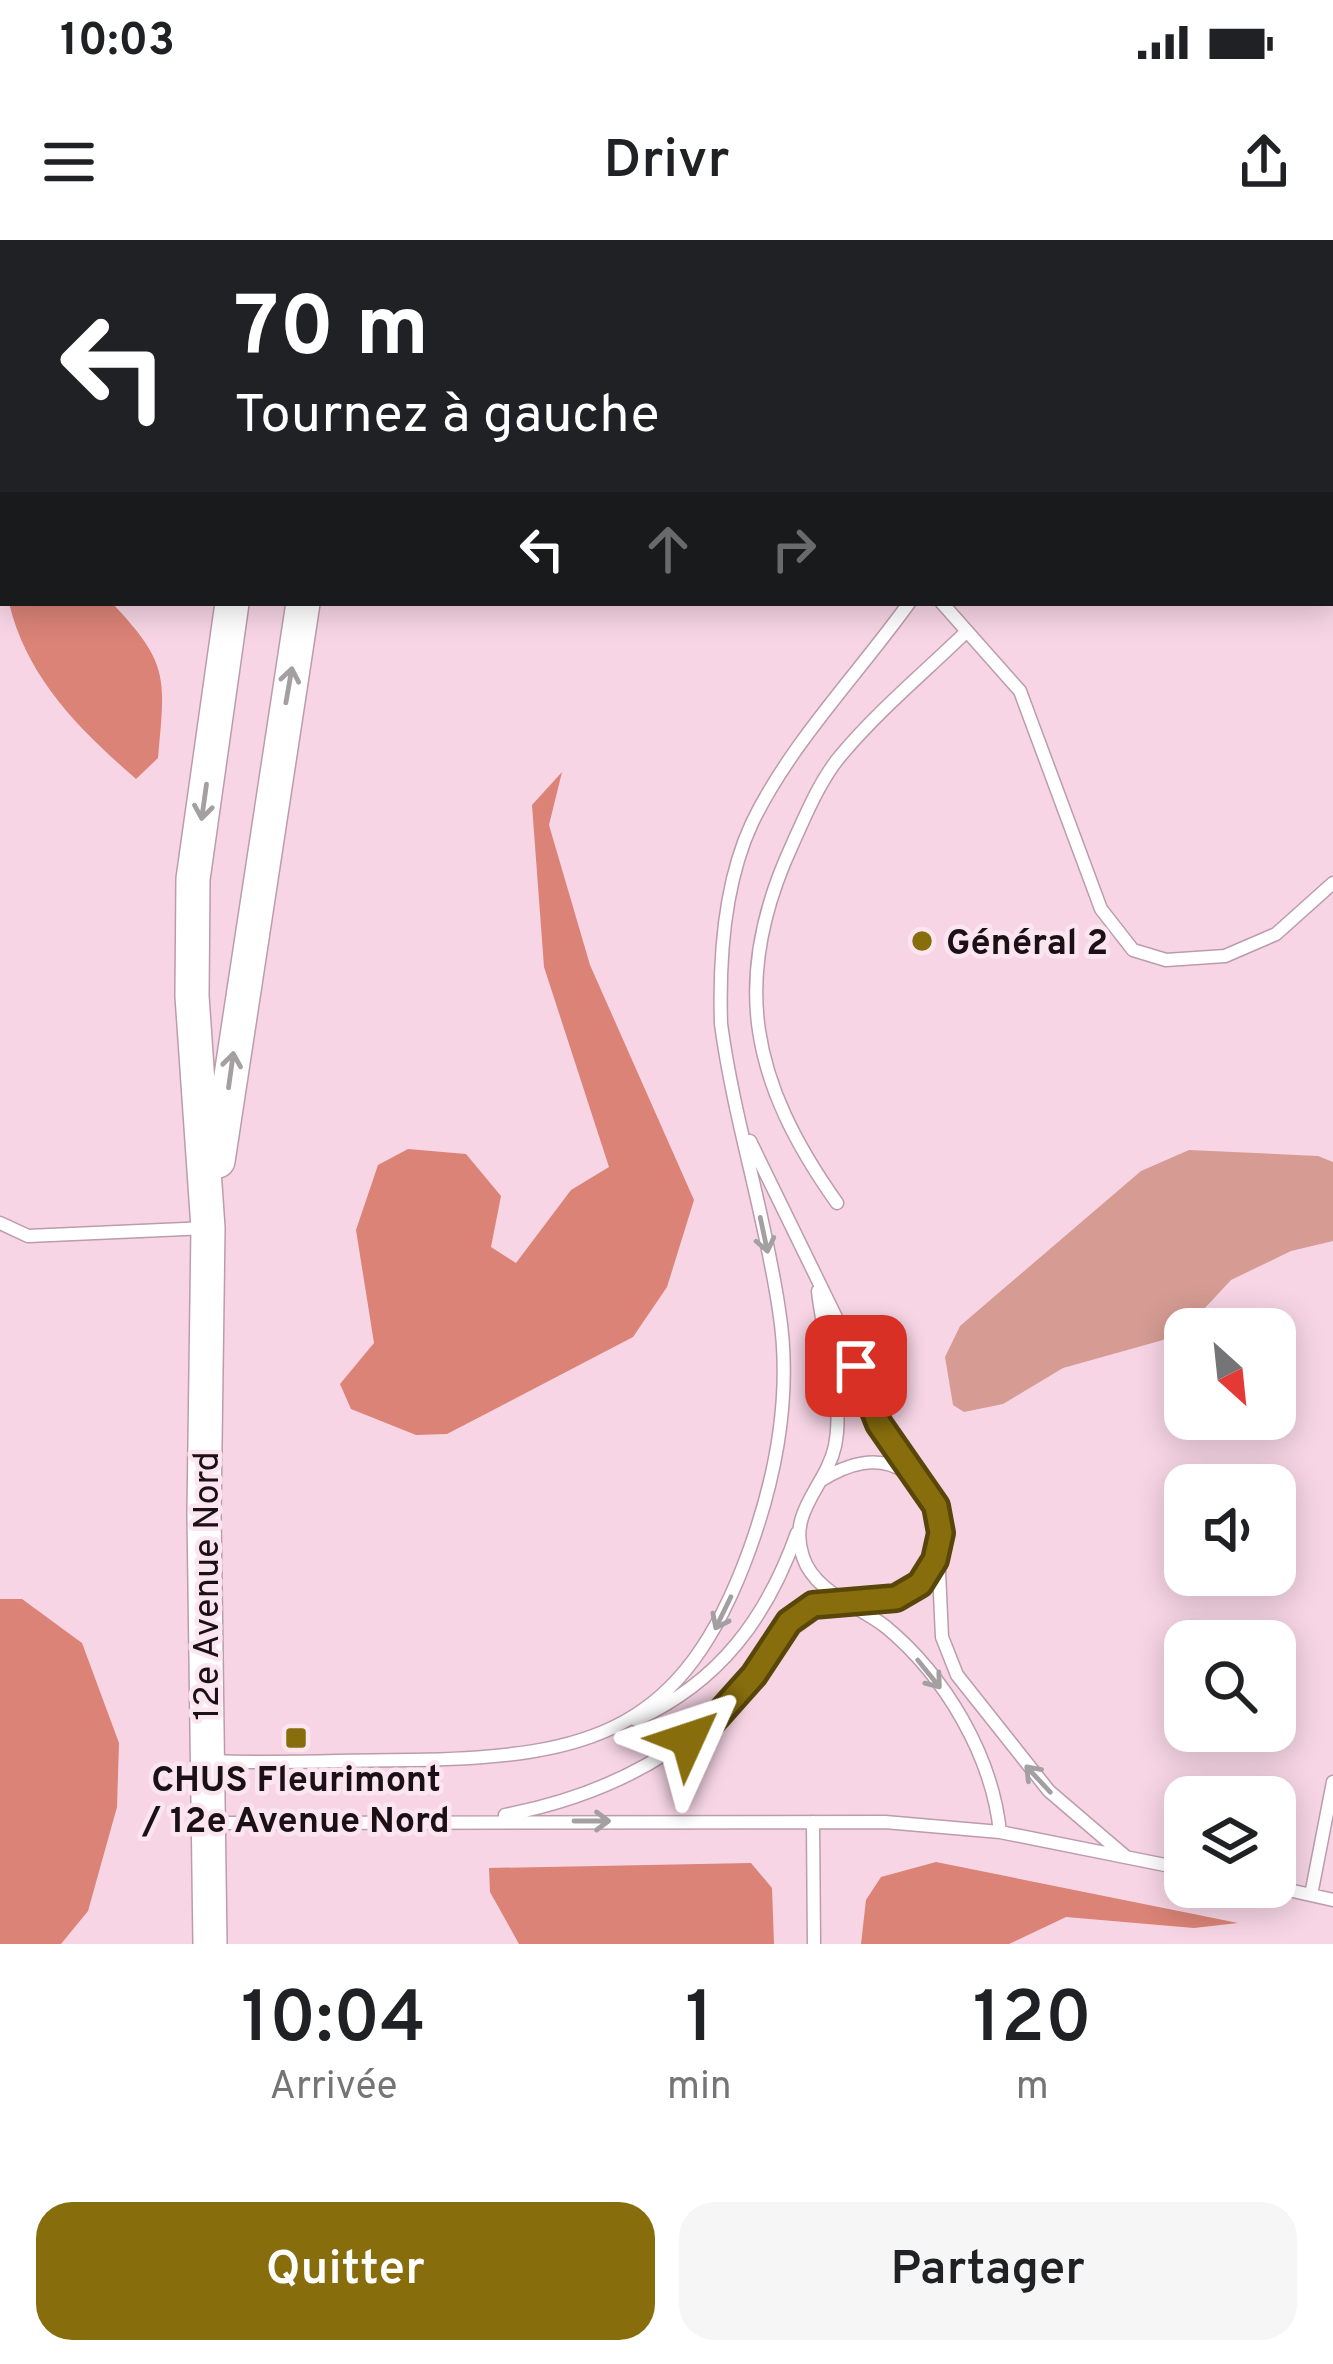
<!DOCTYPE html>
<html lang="fr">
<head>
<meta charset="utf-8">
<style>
	body { margin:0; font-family:Overpass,sans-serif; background:#f6f6f6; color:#202124; height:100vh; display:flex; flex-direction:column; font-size:45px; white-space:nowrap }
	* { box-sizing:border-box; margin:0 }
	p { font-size:39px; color:#757577 }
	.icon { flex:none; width:66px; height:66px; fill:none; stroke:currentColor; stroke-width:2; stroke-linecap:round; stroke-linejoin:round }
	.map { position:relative; height:1704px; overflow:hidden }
	.side { display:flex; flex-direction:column; background:#fff; flex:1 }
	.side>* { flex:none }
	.banner { position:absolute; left:0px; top:0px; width:1335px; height:366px; box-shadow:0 6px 30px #0003; background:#202124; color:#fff; overflow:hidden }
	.needle { width:78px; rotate:153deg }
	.controls { position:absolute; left:1164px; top:1068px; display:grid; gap:24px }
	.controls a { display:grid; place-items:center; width:132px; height:132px; border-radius:24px; background:#fff; box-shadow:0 6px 30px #0003; font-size:60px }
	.pin { position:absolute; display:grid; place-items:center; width:102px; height:102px; color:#fff; margin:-51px; border-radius:24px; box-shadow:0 6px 18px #0006 }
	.me { position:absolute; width:132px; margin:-66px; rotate:48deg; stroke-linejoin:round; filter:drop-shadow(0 0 9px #0008) }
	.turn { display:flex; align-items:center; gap:42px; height:252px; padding:0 36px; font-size:54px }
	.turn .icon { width:156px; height:156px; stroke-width:2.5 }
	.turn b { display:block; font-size:84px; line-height:102px }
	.lanes { display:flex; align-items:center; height:114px; padding:0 36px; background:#0003; justify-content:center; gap:60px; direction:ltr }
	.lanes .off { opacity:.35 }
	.eta { display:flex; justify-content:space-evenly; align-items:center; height:204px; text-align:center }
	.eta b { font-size:72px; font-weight:600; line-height:84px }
	.action { display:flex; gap:24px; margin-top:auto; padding:24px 36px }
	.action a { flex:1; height:138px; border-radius:36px; background:#886d0d; color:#fff; font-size:48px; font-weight:600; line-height:138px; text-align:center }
	.action a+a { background:#f6f6f6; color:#202124 }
	.status { display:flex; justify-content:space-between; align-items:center; height:84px; padding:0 60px; background:#fff; direction:ltr }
	.status svg { height:33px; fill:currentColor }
	header { display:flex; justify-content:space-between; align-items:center; height:156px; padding:0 36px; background:#fff; font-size:54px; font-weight:600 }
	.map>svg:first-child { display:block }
	.green { fill:#d69c93 }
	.forest { fill:#da8376 }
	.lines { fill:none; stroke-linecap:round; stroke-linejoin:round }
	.service-casing { stroke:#bc9cac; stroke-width:15 }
	.secondary-casing { stroke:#bc9cac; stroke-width:36 }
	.service { stroke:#fff; stroke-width:12 }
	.secondary { stroke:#fff; stroke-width:33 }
	.oneway { stroke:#a49fa1 }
	.route-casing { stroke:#584708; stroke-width:30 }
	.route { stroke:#886d0d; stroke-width:21 }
	.poi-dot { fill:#886d0d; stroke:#fbe6f0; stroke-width:4.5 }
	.labels { text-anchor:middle; stroke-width:9; stroke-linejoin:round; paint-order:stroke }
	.poi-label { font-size:36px; font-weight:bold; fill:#1b1015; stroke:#fbe6f0; text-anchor:start }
	.street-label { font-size:36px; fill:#1b1015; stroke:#fbe6f0 }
</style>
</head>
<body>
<div class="status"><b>10:03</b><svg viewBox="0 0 49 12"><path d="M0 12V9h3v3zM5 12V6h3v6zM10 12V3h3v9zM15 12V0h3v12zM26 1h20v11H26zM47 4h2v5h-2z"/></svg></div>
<header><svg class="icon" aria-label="menu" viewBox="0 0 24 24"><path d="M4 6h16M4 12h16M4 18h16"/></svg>Drivr<svg class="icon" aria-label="share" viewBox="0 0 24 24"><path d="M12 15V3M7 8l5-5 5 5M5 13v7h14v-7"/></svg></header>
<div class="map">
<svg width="1333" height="1704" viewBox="0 0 1333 1704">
	<rect width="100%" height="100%" fill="#f7d5e5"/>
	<path class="green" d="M1189 910 1318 916 1333 922V1001L1291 1011 1231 1040 1190 1084 1163 1100 1063 1128 1003 1164 964 1172 953 1165 945 1117 960 1086 1141 931Z"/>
	<path class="forest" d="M9 363H112C170 424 165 438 158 518L136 539C79 489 27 438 9 363Z
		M562 532 549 585 590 725 694 960 667 1047 633 1097 447 1194 416 1195 351 1169 340 1144 374 1103 356 990 378 925 408 909 466 914 501 956 491 1007 516 1023 571 950 609 927 544 727 532 565Z
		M0 1359H22L82 1403 119 1503 117 1567 88 1671 61 1704H0Z
		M936 1622 1238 1683 1194 1688 1066 1677 1009 1704H861L866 1660 881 1637Z
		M751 1623 772 1648 774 1704H519L490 1652 489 1628Z"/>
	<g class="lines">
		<defs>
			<path id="service" d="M1027 3 1028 0
				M1332 108H1333
				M942 363 1020 451 1101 669 1133 710 1166 720 1225 716 1276 694 1333 643
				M750 901 847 1100 879 1184 936 1266 942 1397 957 1435 1049 1551 1125 1616
				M837 963C751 842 729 740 793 603 806 574 821 538 842 514 879 470 926 431 967 391
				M0 983 28 996 207 988
				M818 1051C823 1101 845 1157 835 1206 826 1247 787 1271 803 1317 815 1353 858 1365 886 1387 945 1436 992 1515 1000 1592
				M820 1241C847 1224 878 1213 907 1233
				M636 1480C720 1442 767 1377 797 1293
				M212 1521C278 1524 345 1520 412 1520 592 1517 683 1492 749 1311 777 1234 792 1151 779 1070 765 974 734 880 721 784 719 719 724 643 752 583 790 504 858 434 909 363
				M505 1575C604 1556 690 1514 754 1434 773 1411 784 1378 812 1365 859 1343 906 1390 936 1315
				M813 1582 814 1704
				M212 1583 885 1582 1000 1592 1185 1629
				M1275 1647 1333 1660
				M1311 1655 1333 1542"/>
			<path id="secondary" d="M288 3 289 0
				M365 3V0
				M218 921 303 363
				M210 1704 204 1274 208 988 192 756 193 639 232 363"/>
		</defs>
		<use href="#service" class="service-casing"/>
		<use href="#secondary" class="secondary-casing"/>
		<use href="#service" class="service"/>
		<use href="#secondary" class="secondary"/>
	</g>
	<defs><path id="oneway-shaft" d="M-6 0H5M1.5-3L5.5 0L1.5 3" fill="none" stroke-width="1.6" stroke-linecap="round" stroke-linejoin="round" transform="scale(3)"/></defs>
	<g class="oneway">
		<use href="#oneway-shaft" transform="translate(289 445) rotate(-80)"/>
		<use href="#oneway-shaft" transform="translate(204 562) rotate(98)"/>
		<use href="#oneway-shaft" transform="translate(231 830) rotate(-82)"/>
		<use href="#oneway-shaft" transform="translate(764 995) rotate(78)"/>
		<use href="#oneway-shaft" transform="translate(723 1373) rotate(116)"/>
		<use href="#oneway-shaft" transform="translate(929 1434) rotate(51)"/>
		<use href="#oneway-shaft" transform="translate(1038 1539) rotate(-133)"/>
		<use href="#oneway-shaft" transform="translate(592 1581)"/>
	</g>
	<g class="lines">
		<defs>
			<path id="route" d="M688 1499 712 1482 754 1435 789 1382 813 1365 896 1358 920 1344 935 1320 941 1293 936 1266 879 1184 856 1126"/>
		</defs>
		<use href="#route" class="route-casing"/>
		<use href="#route" class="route"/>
	</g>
	<g class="poi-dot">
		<circle cx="922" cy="701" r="12"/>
		<rect x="284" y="1486" width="24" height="24" rx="6"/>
	</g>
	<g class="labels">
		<g class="poi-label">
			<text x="946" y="714">Général 2</text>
			<text x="296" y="1551" text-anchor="middle">CHUS Fleurimont<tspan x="296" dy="41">/ 12e Avenue Nord</tspan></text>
		</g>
		<g class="street-label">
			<text transform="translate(205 1346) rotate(-90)" y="13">12e Avenue Nord</text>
		</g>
	</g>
</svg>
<div class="controls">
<a><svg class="needle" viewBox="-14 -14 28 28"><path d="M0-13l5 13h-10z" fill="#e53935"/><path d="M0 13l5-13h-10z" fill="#757577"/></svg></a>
<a><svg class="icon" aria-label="sound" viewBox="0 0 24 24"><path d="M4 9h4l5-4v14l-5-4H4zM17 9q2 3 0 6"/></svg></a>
<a><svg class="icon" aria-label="search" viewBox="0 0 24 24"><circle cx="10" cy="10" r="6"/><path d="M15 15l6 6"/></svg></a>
<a><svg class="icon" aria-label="layers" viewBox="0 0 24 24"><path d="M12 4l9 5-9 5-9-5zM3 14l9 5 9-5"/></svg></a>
</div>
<div class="pin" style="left:856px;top:1126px;background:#d93025"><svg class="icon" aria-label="arrive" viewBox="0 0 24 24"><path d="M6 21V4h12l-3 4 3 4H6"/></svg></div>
<svg class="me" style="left:688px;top:1499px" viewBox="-20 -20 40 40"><path d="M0-17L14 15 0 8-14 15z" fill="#886d0d" stroke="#fff" stroke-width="4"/></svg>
<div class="banner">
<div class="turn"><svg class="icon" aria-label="left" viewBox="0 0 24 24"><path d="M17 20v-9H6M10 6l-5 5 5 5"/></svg><div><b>70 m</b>Tournez à gauche</div></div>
<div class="lanes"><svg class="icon" aria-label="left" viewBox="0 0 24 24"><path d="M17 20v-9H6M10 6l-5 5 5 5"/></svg><svg class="icon off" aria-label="ahead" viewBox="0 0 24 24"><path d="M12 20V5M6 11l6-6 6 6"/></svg><svg class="icon off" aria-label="right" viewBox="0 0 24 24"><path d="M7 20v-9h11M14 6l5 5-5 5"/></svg></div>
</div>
</div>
<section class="side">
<div class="eta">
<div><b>10:04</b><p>Arrivée</p></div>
<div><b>1</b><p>min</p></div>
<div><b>120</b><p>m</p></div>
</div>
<div class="action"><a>Quitter</a><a>Partager</a></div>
</section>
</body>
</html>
